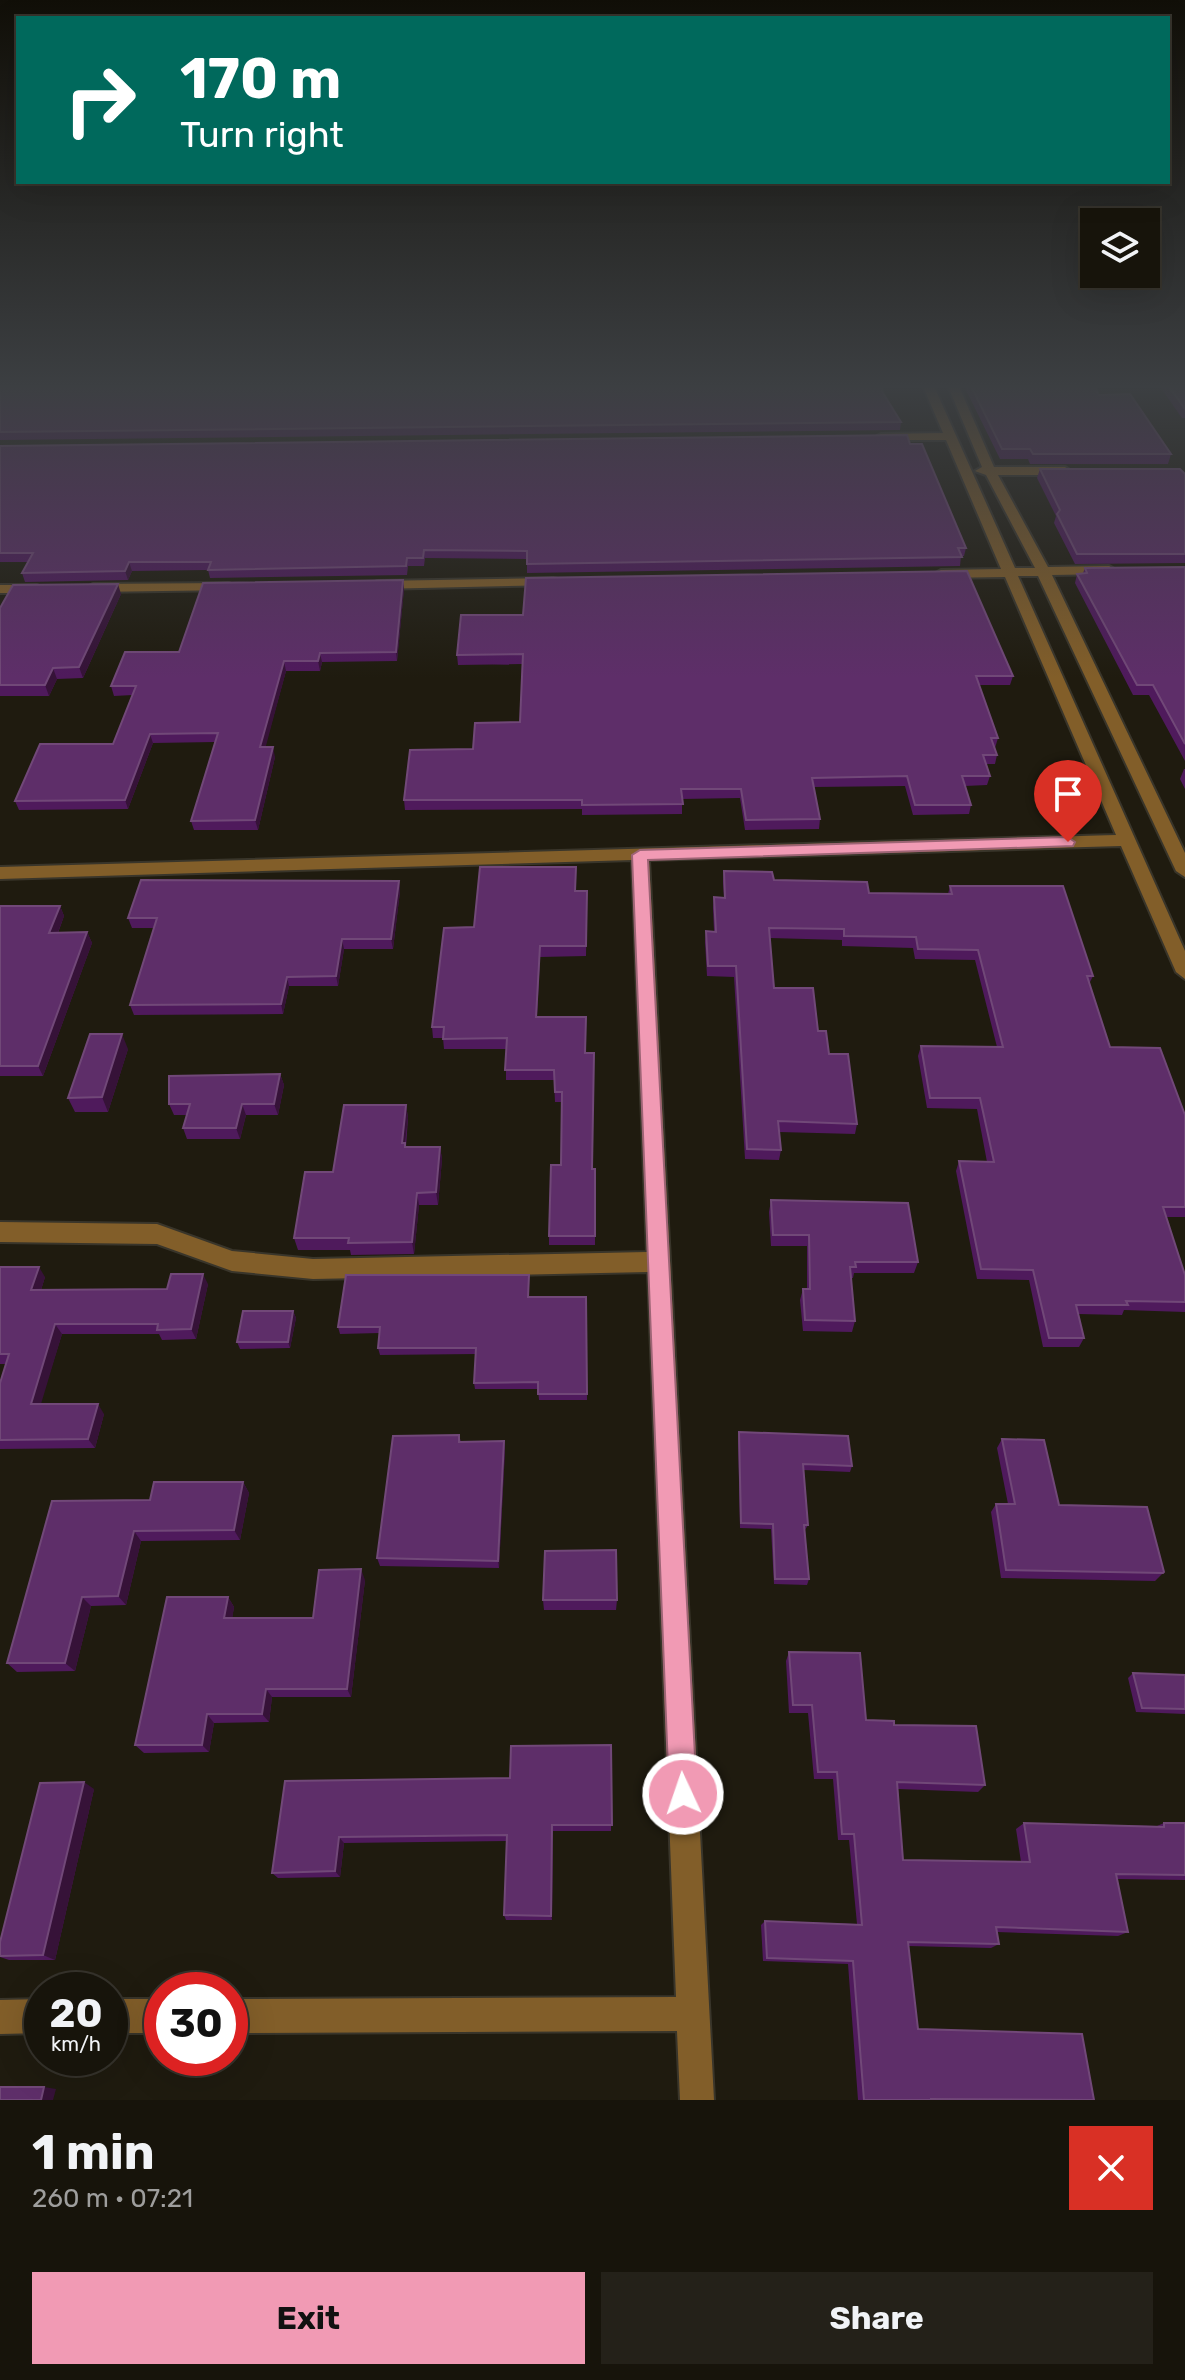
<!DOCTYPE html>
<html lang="en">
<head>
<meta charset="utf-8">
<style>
	body { margin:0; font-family:Rubik,sans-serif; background:#242119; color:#f1f3f6; height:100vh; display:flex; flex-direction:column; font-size:30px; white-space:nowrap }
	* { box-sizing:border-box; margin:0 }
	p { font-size:26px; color:#9e9e9d }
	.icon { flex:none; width:44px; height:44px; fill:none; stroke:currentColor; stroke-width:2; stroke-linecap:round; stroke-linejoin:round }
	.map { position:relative; height:2100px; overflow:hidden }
	.details { display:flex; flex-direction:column; background:#17140b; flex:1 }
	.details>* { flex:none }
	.top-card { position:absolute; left:16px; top:16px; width:1154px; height:168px; border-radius:0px; box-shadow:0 8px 32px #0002,0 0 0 2px #36332c; background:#00695c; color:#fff; overflow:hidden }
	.fabs { position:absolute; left:1080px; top:208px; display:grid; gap:16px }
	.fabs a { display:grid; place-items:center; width:80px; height:80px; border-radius:0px; background:#17140b; box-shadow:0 8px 32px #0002,0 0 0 2px #36332c; font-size:40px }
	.speed { position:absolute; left:24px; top:1972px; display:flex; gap:16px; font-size:40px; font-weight:700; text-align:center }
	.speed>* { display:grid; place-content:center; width:104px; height:104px; border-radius:50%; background:#17140b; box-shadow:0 8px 32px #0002,0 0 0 2px #36332c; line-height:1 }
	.speed small { font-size:20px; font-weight:400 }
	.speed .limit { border:12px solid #d22; background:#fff; color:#111 }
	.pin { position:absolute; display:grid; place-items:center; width:68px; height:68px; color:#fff; margin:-82px -34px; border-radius:50% 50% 50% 0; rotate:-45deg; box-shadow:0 0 8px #0007 }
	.pin .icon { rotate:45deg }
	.me { position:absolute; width:88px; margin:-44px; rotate:357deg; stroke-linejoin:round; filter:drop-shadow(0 0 6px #0008) }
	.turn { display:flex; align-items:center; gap:28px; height:168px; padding:0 32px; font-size:36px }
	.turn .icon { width:104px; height:104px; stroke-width:2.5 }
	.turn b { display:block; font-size:56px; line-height:68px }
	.round { display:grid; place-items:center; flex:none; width:84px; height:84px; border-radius:0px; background:#242119 }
	.head { display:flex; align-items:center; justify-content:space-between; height:136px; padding:0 32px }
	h1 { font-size:48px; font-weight:700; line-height:60px }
	.primary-button { display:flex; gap:16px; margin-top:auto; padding:16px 32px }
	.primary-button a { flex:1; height:92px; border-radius:0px; background:#f19ab4; color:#111; font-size:32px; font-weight:700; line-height:92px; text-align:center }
	.primary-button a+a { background:#242119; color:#f1f3f6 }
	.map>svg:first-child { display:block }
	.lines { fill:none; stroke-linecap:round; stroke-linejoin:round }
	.minor-casing { stroke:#39352a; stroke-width:4 }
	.minor { fill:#825e29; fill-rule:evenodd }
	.wall { fill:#4f1a5c }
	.shaded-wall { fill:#361238 }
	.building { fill:#5e2e69; stroke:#714878; stroke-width:2 }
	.route { fill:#f19ab4; stroke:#9d6475; stroke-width:2 }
</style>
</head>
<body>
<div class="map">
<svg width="1185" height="2100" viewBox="0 0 1185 2100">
	<rect width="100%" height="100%" fill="#1f1b0f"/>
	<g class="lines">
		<defs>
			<path id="minor" d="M922 384H933L1015 568H1035L986 475 975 471 982 467 947 384H958L994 467H1065L1071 471 1065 475H998L1048 567 1109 566 1116 570 1109 574 1052 575 1185 853V877L1176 871 1038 576H1018L1185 951V979L1176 972 1121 846 649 860 714 2100H680L677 2031 230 2033V1999L676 1997 648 1272 313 1279 232 1271 157 1244 0 1242V1222L157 1224 232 1251 313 1259 647 1252 632 860 0 879V867L1116 835 1005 577 941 578 934 574 941 570 1001 569 946 440H881L875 437 881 434 943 433Z
				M553 578 558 579V585L377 589 370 585 377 581Z
				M229 583 236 587 234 590 93 592 86 588 93 584Z
				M0 585H37L44 589 37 593H0Z
				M42 1999V2033L0 2034V2000Z
				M110 1999H162V2033H110Z"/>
		</defs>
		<use href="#minor" class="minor-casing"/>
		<use href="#minor" class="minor"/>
	</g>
	<path class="wall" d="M0 384 883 393 901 422 900 430 0 440Z
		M963 384H1093L1099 395 1171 454 1168 464H1030L1028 459H1000Z
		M1158 384H1185V418H1182Z
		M910 444 966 548 964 556H961L960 566 527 573V559L425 558 424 566H408L407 575 210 578 208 570 132 571 128 580 25 582 22 573 28 562H0V446Z
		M1040 469 1185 474V563L1075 564 1054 523 1056 516 1037 478Z
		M1185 567V761L1149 695H1133L1075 583 1077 574 1083 573 1085 568Z
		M403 580 404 589 397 661 322 662 320 671H286L265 747 275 757 258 830H194L191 821 215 742 153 743 128 809 19 810 15 801 113 744 133 695 114 696 111 686 179 652Z
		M121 594 83 678 57 679 49 696H0V608Z
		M461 615 1013 676 1010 685H979L998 738 995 748 997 755 995 764H986L990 776 987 785 965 786 971 805 969 814 913 815 905 786 814 787 820 819 819 829 745 830 740 798 682 799V814L582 815V809L405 810 404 800 473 749 520 722 522 664 458 665 457 655Z
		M1184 769H1185V789L1180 779Z
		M724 871 774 880 869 893 948 894 950 886 1093 976 1089 984 1110 1047 1185 1115V1217H1166L1185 1275V1312L1124 1310 1122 1315 1078 1314 1084 1338 1079 1347H1043L1029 1280 977 1279 956 1171 959 1161 987 1162 977 1109 927 1108 918 1056 921 1046 997 1047 975 960 915 959 913 948 842 946V940L770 938 774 988 818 1031 829 1054 857 1124 855 1134 779 1132 781 1150 779 1160 745 1159 734 977 707 976 705 942 706 931H714L713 908 714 897H724L723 882Z
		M399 881 400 891 393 949H344L338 986H289L283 1014 134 1015 130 1005 154 928H132L128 918Z
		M576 891H587L586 956 540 957 537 1017 585 1053 592 1169H595V1245H549V1236L561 1165 562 1102H555L554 1080H506V1049H444L443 1038H433L432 1027 474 927Z
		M0 906H60L64 916 58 933 87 932 92 943 43 1076H0Z
		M128 1049 108 1112H75L68 1098Z
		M280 1074 284 1085 278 1115H246L240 1139H187L183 1128 187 1115H174L169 1104Z
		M406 1105 408 1118 406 1147H440L442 1159 438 1205H419L414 1254 351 1255 350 1250H298L294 1238 333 1172Z
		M771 1200 918 1262 914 1273H854L853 1278H851L855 1321 852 1332 803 1331 800 1300 803 1289H807V1246H771L769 1212Z
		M0 1267 45 1277 41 1290 167 1289 208 1284 196 1339 162 1340 159 1334H62L40 1404 104 1414 95 1448 0 1449V1383L6 1364H0Z
		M529 1275V1297H586L587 1400H539L538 1389H475L474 1383 476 1354 380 1355 378 1348 380 1333 340 1334 338 1327Z
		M293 1311 296 1318 290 1348 240 1349 237 1342Z
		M739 1432 852 1466 850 1472 803 1470 808 1525 805 1530 809 1579 807 1585 774 1584 771 1529 740 1528 738 1438Z
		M459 1435 461 1442 504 1441 505 1450 499 1568 380 1566 377 1558Z
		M1002 1439 1059 1505 1164 1572 1155 1581 1001 1578 991 1512 996 1504H1008L997 1448Z
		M243 1482 249 1493 240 1540 141 1541 126 1605 91 1606 75 1671 17 1672 7 1663 150 1500Z
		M365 1580 351 1697H272L269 1722 214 1723 209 1752 144 1753 135 1745 228 1597 234 1607 232 1618H313Z
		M543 1600H617L616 1610H544Z
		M789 1652 866 1720 894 1725 985 1785 978 1792 898 1789 903 1860 1021 1862 1016 1829 1024 1823 1157 1826 1164 1823H1185V1880L1117 1879 1128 1932 1118 1936 997 1932 999 1944 991 1948 908 1946 918 2029 1094 2100H858L848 1964 763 1961 761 1925 765 1921 857 1924 849 1840H838L833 1779H814L808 1713H789L786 1661Z
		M1133 1673 1185 1675V1714L1136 1712 1128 1678Z
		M611 1745V1831H553L552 1920H506L504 1915 507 1841 344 1843 340 1877 278 1878 272 1873 285 1781 510 1778Z
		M94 1789 55 1960H9L0 1957V1942Z"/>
	<path class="shaded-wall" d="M129 562 132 571 128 580 125 571Z
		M403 580 404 589 397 661 396 652Z
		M118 584 121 594 83 678 79 667Z
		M320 653 322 662 320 671 318 661Z
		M284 661 286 671 263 757 260 747Z
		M53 668 57 679 49 696 45 685Z
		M150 734 153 743 128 809 125 800Z
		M273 747 275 757 258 830 255 820Z
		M399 881 400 891 393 949 391 939Z
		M60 906 64 916 54 943 49 933Z
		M87 932 92 943 43 1076 38 1066Z
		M342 939 344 949 338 986 336 976Z
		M540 946V957L536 1028V1017Z
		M287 977 289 986 283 1014 281 1004Z
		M122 1034 128 1049 108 1112 102 1097Z
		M280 1074 284 1085 278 1115 274 1104Z
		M242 1104 246 1115 240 1139 236 1128Z
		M406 1105 408 1118 405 1143 407 1155 402 1143Z
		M440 1147 442 1159 438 1205 436 1192Z
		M417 1193 419 1205 414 1254 412 1242Z
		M39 1267 45 1277 38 1300 31 1290Z
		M203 1274 208 1284 196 1339 191 1329Z
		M293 1311 296 1318 290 1348 288 1342Z
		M55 1324 62 1334 38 1414 31 1404Z
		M98 1404 104 1414 95 1448 88 1439Z
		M504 1441 505 1450 499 1568 498 1561Z
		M243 1482 249 1493 240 1540 234 1530Z
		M134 1531 141 1541 126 1605 118 1596Z
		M361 1569 365 1580 351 1697 347 1689Z
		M82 1597 91 1606 75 1671 65 1663Z
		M228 1597 234 1607 231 1628 224 1618Z
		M266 1689 272 1697 269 1722 262 1714Z
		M207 1714 214 1723 209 1752 202 1745Z
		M84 1782 94 1789 55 1960 43 1955Z
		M552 1825 553 1831 552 1920 551 1916Z
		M339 1837 344 1843 340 1877 335 1871Z
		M44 2087 56 2089 53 2100H41Z"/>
	<path class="building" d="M0 384H880L883 393 901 422 0 432Z
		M970 384H1093L1099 395 1130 394 1171 454H1033L1030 449H1002Z
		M1167 384H1185V409Z
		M907 435 910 444H922L966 548H958L962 557 527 564V551L424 550 423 558H407L406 566 208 570 211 562H129L125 571 22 573 33 553H0V446Z
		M1040 469H1180L1185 474V554H1077L1057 514 1060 510Z
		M1185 567V744L1153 685H1137L1077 574 1087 573 1085 568Z
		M967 571 1013 676H976L998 738H991L997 755H983L990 776H962L971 805H915L907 776 812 778 820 819 746 820 741 789H681L683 804 582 805V800H404L410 750 473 749 475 723 520 722 523 654 457 655 461 615H523L526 578Z
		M403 580 396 652 320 653 318 661H284L260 747H273L255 820 191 821 218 733 150 734 125 800 15 801 40 744H113L136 686H111L125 652H179L203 583Z
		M118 584 79 667 53 668 45 685H0V608L13 585Z
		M480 867H576L575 891H587L586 946H540L536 1017H586L585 1053H594L592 1169H595V1236H549L551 1165H561L562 1092H555L554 1070H505L507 1038 443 1039 444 1027H432L444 928 474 927Z
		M724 871 772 872 774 880 867 882 869 893 952 894 950 886H1063L1093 976H1087L1110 1047 1160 1048 1185 1115V1207H1163L1185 1275V1302L1126 1301 1128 1305H1076L1084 1338H1049L1033 1270 981 1269 959 1161 994 1162 980 1098H930L921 1046 1003 1047 978 950 918 949 916 937 844 936V929L769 928 774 988H813L818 1031H826L829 1054H848L857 1124 778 1121 781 1150 747 1149 736 966H708L706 931 716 932 714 897 725 898Z
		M141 880 399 881 391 939H342L336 976 287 977 281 1004 130 1005 157 918H128Z
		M0 906H60L49 933 87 932 38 1066H0Z
		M90 1034H122L102 1097 68 1098Z
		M280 1074 274 1104H242L236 1128H183L190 1104H169V1076Z
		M344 1105H406L402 1143H405V1147H440L436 1192 417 1193 412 1242 348 1243 349 1238H294L305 1172H333Z
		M771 1200 908 1203 918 1262H855L856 1267H850L855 1321 805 1320 803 1289H810L809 1235H773Z
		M0 1267H39L31 1290 167 1289 171 1274H203L191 1329 157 1330 158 1324H55L31 1404H98L88 1439 0 1440V1383L9 1354H0Z
		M346 1275H529L528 1297H586L587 1394H538V1382L474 1383 476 1348H378L380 1327H338Z
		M243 1311H293L288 1342H237Z
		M739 1432 848 1436 852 1466 803 1464 808 1525H804L809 1579H775L773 1524 741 1523Z
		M459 1435V1442L504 1441 498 1561 377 1558 393 1436Z
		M1002 1439 1044 1440 1059 1505 1147 1507 1164 1572 1163 1573 1006 1570 996 1504H1015Z
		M154 1482H243L234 1530 134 1531 118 1596 82 1597 65 1663H7L52 1501 150 1500Z
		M616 1550 617 1600H543L545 1551Z
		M361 1569 347 1689H266L262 1714H207L202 1745H135L167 1597H228L224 1618H313L319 1570Z
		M789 1652 860 1653 866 1720 894 1721V1725L976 1726 985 1785 897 1782 903 1860 1030 1862 1024 1823 1164 1827V1823H1185V1875L1116 1874 1128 1932 996 1927 999 1944 908 1942 918 2029 1082 2034 1094 2100 931 2099V2100H864L853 1961 767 1958 765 1921 862 1925 854 1834H842L837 1772H818L812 1705H793Z
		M1133 1673 1185 1675V1709L1142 1708Z
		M611 1745 612 1825H552L551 1916 504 1915 507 1835 339 1837 335 1871 272 1873 285 1781 510 1778 511 1746Z
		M84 1782 43 1955 0 1956V1942L40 1783Z
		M0 2087H44L41 2100H0Z"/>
	<linearGradient id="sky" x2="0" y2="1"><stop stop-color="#110f08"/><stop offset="0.57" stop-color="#3c3f42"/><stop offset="1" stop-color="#3c3f42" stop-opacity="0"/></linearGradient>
	<rect width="1185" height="678" fill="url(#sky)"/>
	<path class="route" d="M1068 837 1075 842 1073 846 648 860 697 1794 693 1804 683 1808 673 1804 669 1794 632 855 640 850Z"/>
</svg>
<div class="fabs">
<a><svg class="icon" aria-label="layers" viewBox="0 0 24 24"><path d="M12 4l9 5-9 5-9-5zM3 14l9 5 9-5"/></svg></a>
</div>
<div class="speed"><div>20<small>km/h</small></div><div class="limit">30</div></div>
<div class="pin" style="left:1068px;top:842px;background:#d93025"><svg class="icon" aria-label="arrive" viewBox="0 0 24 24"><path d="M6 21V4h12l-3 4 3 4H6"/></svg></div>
<svg class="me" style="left:683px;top:1794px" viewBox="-20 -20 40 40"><circle r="17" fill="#f19ab4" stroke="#fff" stroke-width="3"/><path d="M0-11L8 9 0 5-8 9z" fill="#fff"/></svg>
<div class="top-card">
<div class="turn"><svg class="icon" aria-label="right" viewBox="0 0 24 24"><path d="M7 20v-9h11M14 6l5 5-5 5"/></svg><div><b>170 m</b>Turn right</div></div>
</div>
</div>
<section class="details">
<div class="head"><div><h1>1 min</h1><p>260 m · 07:21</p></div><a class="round" style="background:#d93025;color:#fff"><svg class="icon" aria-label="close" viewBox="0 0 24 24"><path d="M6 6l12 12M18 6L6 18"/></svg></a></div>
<div class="primary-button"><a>Exit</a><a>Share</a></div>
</section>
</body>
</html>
